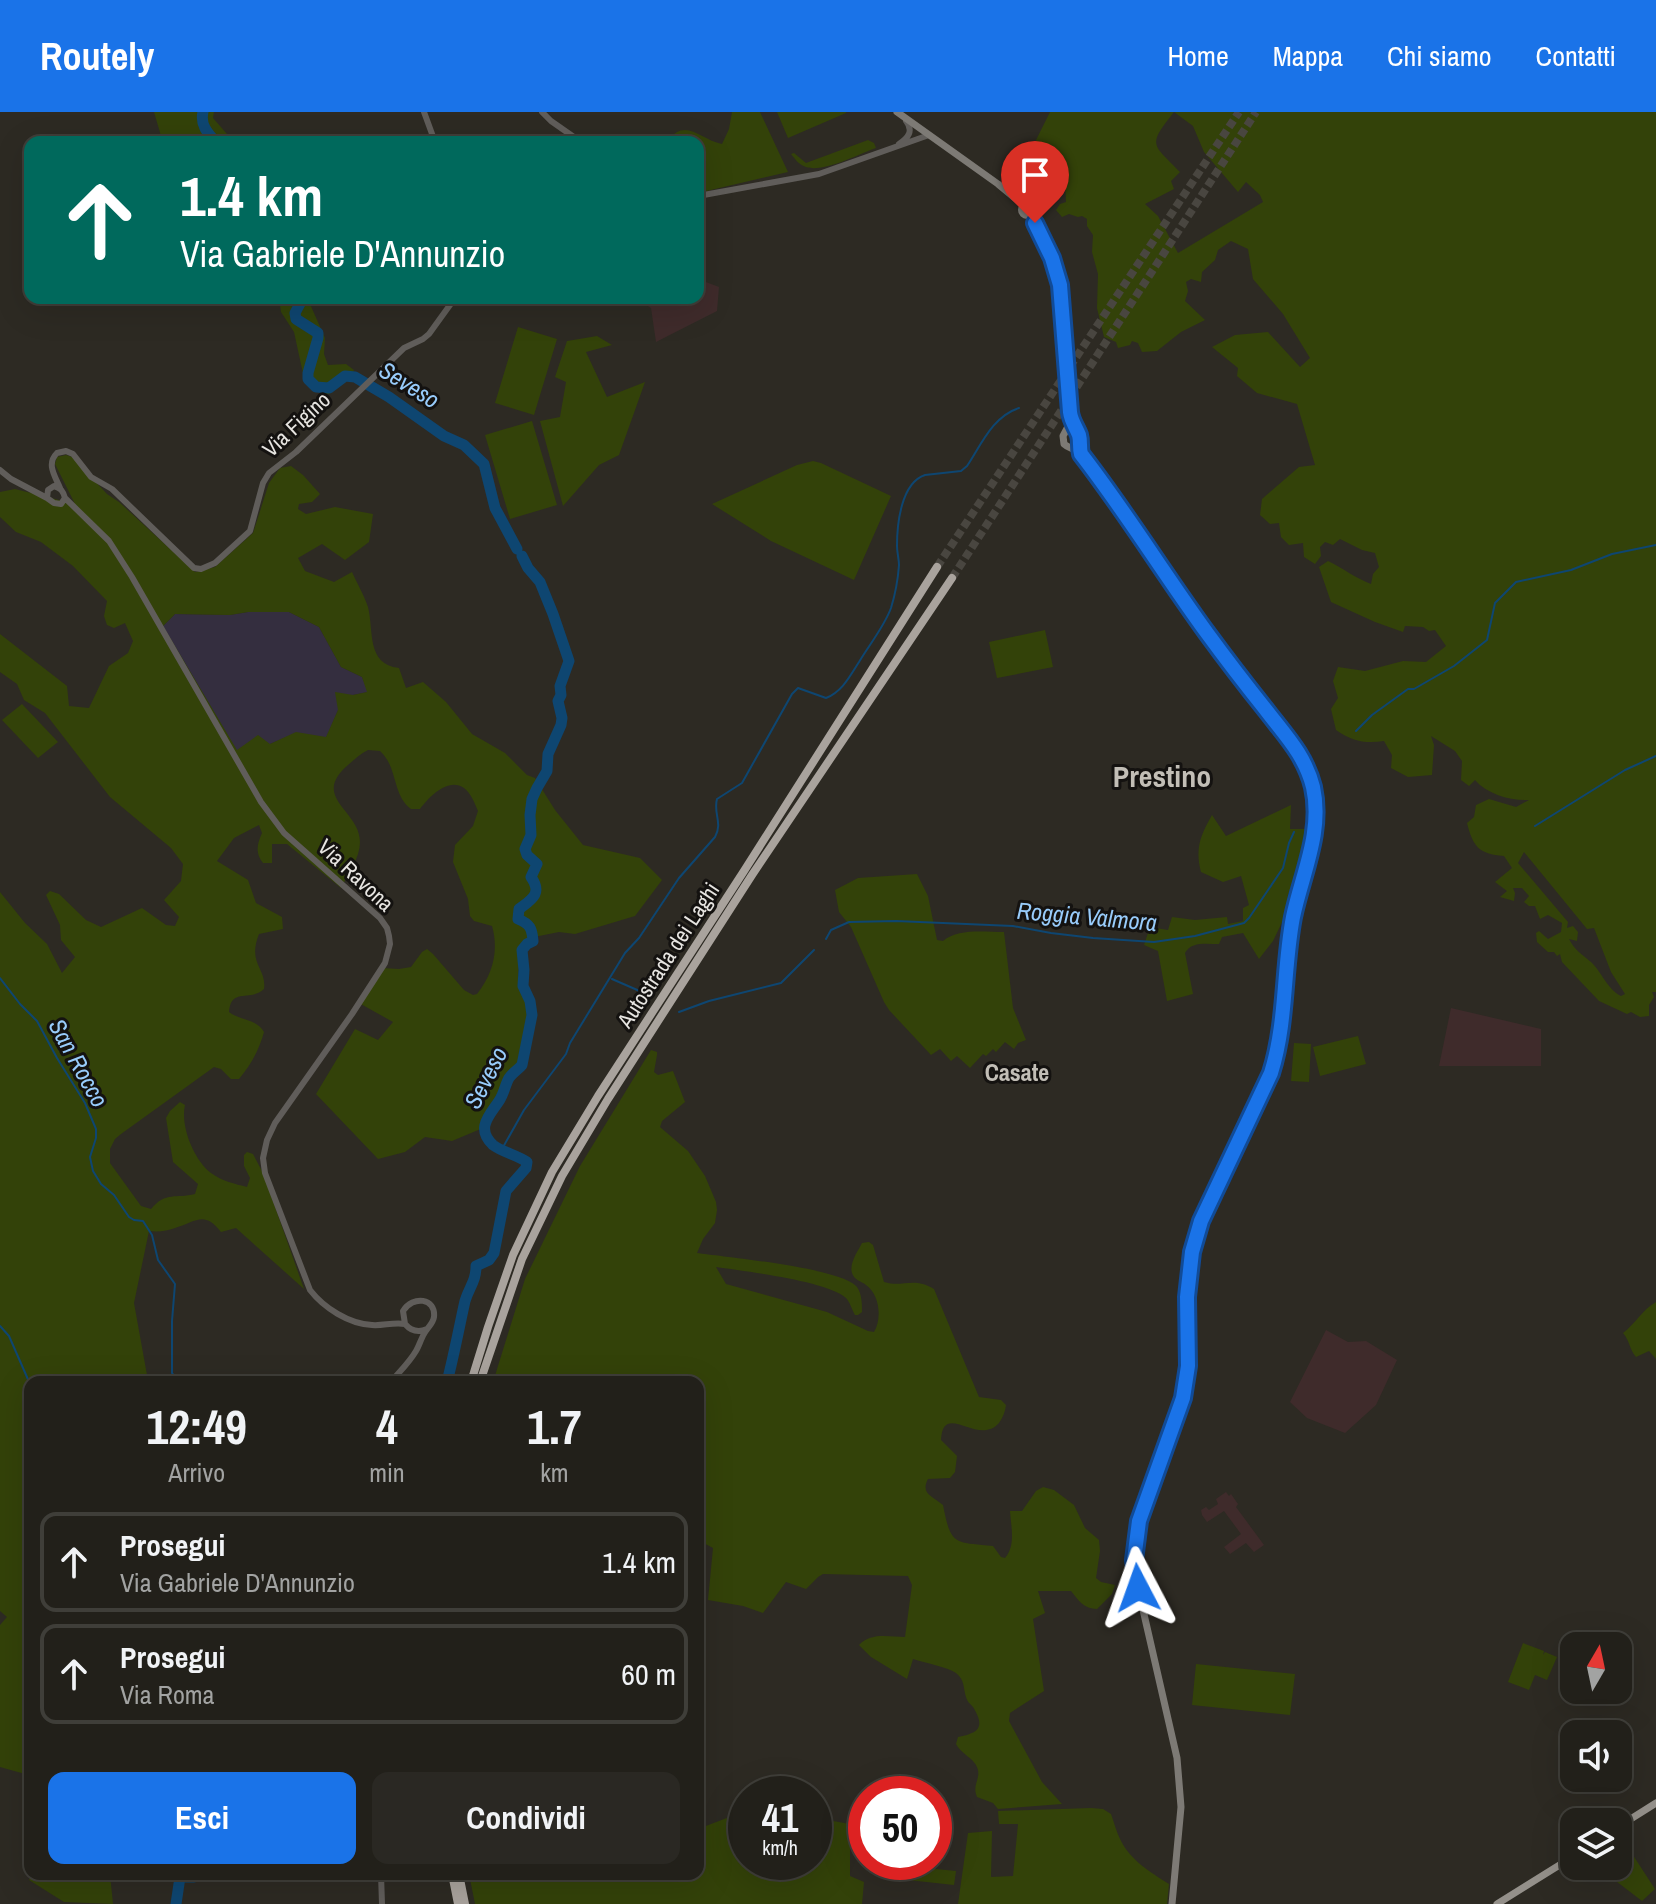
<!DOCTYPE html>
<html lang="it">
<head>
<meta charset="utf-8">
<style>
	body { margin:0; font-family:"Archivo Narrow",sans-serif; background:#2a2823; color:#f1f3f6; height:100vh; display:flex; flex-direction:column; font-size:30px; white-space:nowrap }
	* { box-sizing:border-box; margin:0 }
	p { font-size:26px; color:#a2a3a2 }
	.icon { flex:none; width:44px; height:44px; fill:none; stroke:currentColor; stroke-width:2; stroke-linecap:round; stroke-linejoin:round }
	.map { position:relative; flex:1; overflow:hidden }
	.panel { position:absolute; left:24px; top:1264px; width:680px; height:504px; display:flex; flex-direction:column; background:#22201a; border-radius:16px; box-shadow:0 8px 32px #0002,0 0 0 2px #3f3e39 }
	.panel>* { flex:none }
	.top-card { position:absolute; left:24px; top:24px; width:680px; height:168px; border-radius:16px; box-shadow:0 8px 32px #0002,0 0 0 2px #3f3e39; background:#00695c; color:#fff; overflow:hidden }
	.needle { width:52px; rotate:9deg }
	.tools { position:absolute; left:1560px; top:1520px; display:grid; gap:16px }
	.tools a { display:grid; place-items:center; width:72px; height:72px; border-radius:16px; background:#22201a; box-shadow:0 8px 32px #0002,0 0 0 2px #3f3e39; font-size:40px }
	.speed { position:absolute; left:728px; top:1664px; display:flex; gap:16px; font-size:40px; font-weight:700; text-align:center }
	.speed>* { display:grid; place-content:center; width:104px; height:104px; border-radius:50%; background:#22201a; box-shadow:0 8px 32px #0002,0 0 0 2px #3f3e39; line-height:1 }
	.speed small { font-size:20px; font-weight:400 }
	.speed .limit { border:12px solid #d22; background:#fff; color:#111 }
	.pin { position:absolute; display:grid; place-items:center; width:68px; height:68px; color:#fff; margin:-82px -34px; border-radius:50% 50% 50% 0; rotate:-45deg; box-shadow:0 0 8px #0007 }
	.pin .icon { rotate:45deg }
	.me { position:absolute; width:88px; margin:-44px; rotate:356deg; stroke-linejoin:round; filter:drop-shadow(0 0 6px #0008) }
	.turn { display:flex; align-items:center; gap:28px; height:168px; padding:0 24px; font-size:36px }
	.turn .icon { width:104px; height:104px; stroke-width:2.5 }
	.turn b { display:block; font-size:56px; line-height:68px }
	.eta { display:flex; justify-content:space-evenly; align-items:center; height:136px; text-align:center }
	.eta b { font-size:48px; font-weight:800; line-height:56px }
	.cta { display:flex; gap:16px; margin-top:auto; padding:16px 24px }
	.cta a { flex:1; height:92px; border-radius:16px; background:#1a73e8; color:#fff; font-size:32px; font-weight:800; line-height:92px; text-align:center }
	.cta a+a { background:#2a2823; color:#f1f3f6 }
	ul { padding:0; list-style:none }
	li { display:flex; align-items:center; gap:24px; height:100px; margin:0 16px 12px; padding:0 8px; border:4px solid #3f3e39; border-radius:16px }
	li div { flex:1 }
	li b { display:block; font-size:30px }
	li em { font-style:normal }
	header { display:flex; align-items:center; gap:48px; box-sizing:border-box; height:112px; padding:0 40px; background:#1a73e8; color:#fff }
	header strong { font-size:38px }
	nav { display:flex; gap:44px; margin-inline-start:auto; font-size:28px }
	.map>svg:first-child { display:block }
	.industrial { fill:#342e3f }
	.education { fill:#3f2b2b }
	.green { fill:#334209; fill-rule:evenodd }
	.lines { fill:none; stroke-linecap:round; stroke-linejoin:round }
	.stream { stroke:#0e4671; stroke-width:2 }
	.river { stroke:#0e4671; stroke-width:11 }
	.motorway-tunnel { stroke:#494640; stroke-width:8; stroke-dasharray:8 4; stroke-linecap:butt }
	.tertiary { stroke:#605d5a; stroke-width:6 }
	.secondary { stroke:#7d7a75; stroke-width:7 }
	.primary { stroke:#94908a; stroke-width:7 }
	.motorway { stroke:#a9a39d; stroke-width:8 }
	.route-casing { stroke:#114b97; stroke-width:20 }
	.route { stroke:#1a73e8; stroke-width:14 }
	.labels { text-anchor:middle; stroke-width:6; stroke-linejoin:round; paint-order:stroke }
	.street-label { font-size:22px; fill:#e7e5e1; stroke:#141210 }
	.water-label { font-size:24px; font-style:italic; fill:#98ccfb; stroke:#141210 }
	.neighbourhood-label { font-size:24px; font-weight:bold; fill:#c2beb6; stroke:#141210 }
	.district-label { font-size:30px; font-weight:bold; fill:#c2beb6; stroke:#141210 }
</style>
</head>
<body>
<header>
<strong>Routely</strong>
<nav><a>Home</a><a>Mappa</a><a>Chi siamo</a><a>Contatti</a></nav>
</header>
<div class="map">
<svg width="1656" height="1792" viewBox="0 0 1656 1792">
	<rect width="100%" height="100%" fill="#2d2a23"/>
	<path class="industrial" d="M248 500H289L319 515 341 555 362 565 368 580 353 583 338 598 326 626 296 621 270 632 237 639 163 514 175 502 230 503Z"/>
	<path class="education" d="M698 167 719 175 717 199 656 230 651 196 643 191 646 186H698Z
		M1451 896 1541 917V954H1439Z
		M1326 1218 1348 1230 1366 1229 1397 1248 1376 1293 1345 1321 1307 1306 1290 1290Z
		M1226 1380 1229 1384 1231 1382 1238 1392 1236 1395 1264 1433 1254 1440 1246 1431 1230 1442 1224 1435 1241 1422 1224 1399 1207 1410 1202 1403 1201 1398 1206 1395 1209 1398 1218 1392 1216 1387Z"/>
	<path class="green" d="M154 0H214L213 6 234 30H153L161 24Z
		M732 0H760L788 60 698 81V30H667C685 4 700 28 722 32L729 17Z
		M777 0H846V1L788 26Z
		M1050 0H1656V880H1652L1654 885 1649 893V904L1640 905 1631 900 1627 902 1599 889 1562 850 1560 842 1557 844 1554 840H1548L1537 830 1536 821 1539 819 1548 827 1561 820 1562 811 1548 803 1540 807 1535 794H1529L1524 790 1529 784 1522 776H1513L1515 781 1514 789 1500 785 1507 779 1495 770 1512 756 1504 744C1478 742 1473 734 1467 711L1474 705 1476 693 1489 687 1516 695 1529 688C1510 689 1487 682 1475 668L1469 674 1461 668 1462 649 1455 639 1431 624 1434 633 1432 663 1408 665 1391 656 1392 643 1384 629C1365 632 1352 629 1336 618L1331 597 1338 586 1333 569 1338 555 1365 559 1403 549 1426 550 1446 534 1435 518 1429 519 1423 515 1405 514 1403 520 1375 510 1331 490 1319 455 1328 449C1343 456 1355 466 1371 472L1373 462 1379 455 1375 441 1362 438 1340 427 1333 433 1325 430 1320 435 1321 444 1315 452 1304 445 1303 431 1289 433 1281 425 1279 411 1270 412 1260 403 1262 387 1299 355 1315 353 1297 292 1257 281 1237 264 1238 256 1212 235 1235 223 1268 220 1300 255 1310 246 1283 202 1253 167 1248 137 1231 129 1218 138 1215 148 1202 160 1201 170 1191 167 1186 170 1188 179 1185 189 1205 208 1181 220 1157 239 1142 240 1138 231 1132 229 1130 233 1118 236 1116 230 1104 225 1097 196 1098 162 1092 140 1093 123 1087 114V107L1082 104 1078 105 1069 102 1062 105 1056 98 1060 92 1066 90 1065 71 1051 68 1039 54 1036 28ZM1174 0 1193 14 1204 40 1238 80 1246 70 1260 83 1263 90 1178 141 1158 104 1145 92 1174 77 1171 69 1180 60C1152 31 1147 34 1174 0ZM1524 740 1587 817 1594 816 1611 860 1625 882 1621 884C1606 876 1602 860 1591 850 1581 841 1576 840 1569 827L1577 829 1578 820 1573 814 1567 816 1568 810 1518 751Z
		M868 28 874 31 876 36C859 42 823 61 806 55 799 53 795 47 791 42L794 41 806 51Z
		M279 186H309L310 192 325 226 324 242 328 253 346 252 354 258 350 267 329 282H322L304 266 294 220 281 200Z
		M518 215 557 227 534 303 495 291Z
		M597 224 612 233 586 240 607 285 645 270 619 343 599 353 563 394 540 309 560 305 566 270 555 265 567 229Z
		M532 309 557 393 510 407 485 323Z
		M66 343 72 345 107 382 119 390 195 460 215 455 253 421 269 371 280 356 291 354 303 363 320 382 312 390 299 392 298 397 306 402 335 395 373 402 369 430 345 448 322 432 298 446 305 459 334 470 352 460C357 471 364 483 368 495 374 519 366 552 399 556L406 576 423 570 446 590 472 622 505 641 527 663 535 666 555 698 583 733 640 746 662 768 635 804 575 822 559 820 529 826 520 841 518 865 529 901 519 953 485 1005 483 1016 452 1029 425 1025 405 1040 378 1047 316 982 355 917 378 928 393 910 359 891 382 856 399 857 411 855 422 840 427 837 433 842 464 878 473 883 477 882C493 862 499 838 492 814L474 809 470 804 468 787 453 750 455 733 473 714 478 699C475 692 471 681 464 676 448 665 429 685 420 697H411C392 683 398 655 380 639L368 638C360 642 354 648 348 653 310 686 360 698 360 730 360 746 348 762 341 776L287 732H272V751H263C255 741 257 732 262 721L259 713 234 726 217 749 248 768 256 791 282 805 283 817 259 822C247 852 267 856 264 877 250 890 231 875 229 900 241 909 257 907 264 920 259 938 251 953 239 967H231L221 957 214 955 121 1022 115 1027 110 1037V1051L141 1094 151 1097C166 1079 176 1087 195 1082L198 1072 173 1050 166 1006 170 999 180 990 185 993C180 1014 194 1048 211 1061 222 1069 235 1072 247 1075L250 1066 244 1054V1043L247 1040 253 1042 263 1061 304 1177 236 1116 221 1120C204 1098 196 1110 175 1116 167 1119 159 1120 149 1119L134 1191 147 1263 150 1270H30V1693L25 1662 0 1655V1513L7 1505 0 1499V780L25 811 47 832 62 861 75 845 61 828 60 813 46 783 50 779 59 782 86 808 101 815 142 796 166 813 175 814 179 805 164 788 181 769 183 752 171 736 110 685 45 601 24 588 17 572 0 560V522L67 574 69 594 89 596 109 554 128 541 133 529 125 511 114 516 107 513 104 504 107 489 73 454 41 430 16 420 0 405V380L15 377 75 392 55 352 57 345ZM248 500H289L319 515 341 555 362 565 367 580 353 583 335 580 338 598 326 625 296 620 270 632 258 623 237 638 163 514 175 502 230 503Z
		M813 349 821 351 891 384 854 468 771 429 712 392 797 353Z
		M1045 518 1053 555 997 566 989 530Z
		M22 592 58 630 38 646 2 608Z
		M1291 693 1290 717H1306L1303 748 1288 783 1287 800 1273 829 1259 847 1243 821 1222 825 1219 832C1207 832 1191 829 1185 841L1193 882 1167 889 1158 839 1144 833 1150 815 1168 818 1172 805 1195 808 1227 805 1228 812 1243 809V796L1249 793 1241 764 1223 770 1201 760C1195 737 1200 724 1212 703L1226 724Z
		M917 762 928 784 937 828 943 829C958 816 984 820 1004 820L1013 896 1026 928 1018 931 1014 937 1005 930 996 940 993 937 986 944 983 942 970 956 957 944 951 949 940 937 931 943 889 898 884 890 851 815 839 800 835 778 858 766Z
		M1358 924 1366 952 1320 964 1313 935Z
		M1294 931 1311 932 1309 970 1291 969Z
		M651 938 657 940V943L654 960 658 963 673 959 685 990 662 1009 660 1015 688 1039 705 1064 716 1090 717 1098 715 1111 703 1127 697 1141C725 1145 842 1156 857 1175 862 1182 862 1192 862 1200L858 1203H855C852 1198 850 1190 846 1186 828 1169 743 1159 716 1155L726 1172 827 1200 868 1219 874 1220C882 1207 880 1183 866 1173 861 1169 854 1168 852 1161 849 1151 858 1139 862 1131L869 1130 873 1133 884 1170C903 1176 913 1164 934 1177L979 1285 1001 1288 1006 1293C1005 1300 1003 1305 999 1311 978 1335 943 1288 941 1328L957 1344 955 1360 950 1366 928 1367C920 1382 933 1384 943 1393 951 1434 954 1430 993 1434L1001 1445 1005 1446C1016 1433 1011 1415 1010 1399H1022L1036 1379 1043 1375 1054 1378 1074 1393 1085 1416 1099 1428 1100 1439 1096 1466 1101 1470 1115 1473 1112 1482 1097 1497C1084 1497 1078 1488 1071 1479H1038L1045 1501 1033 1507 1044 1579 1010 1601 1009 1609 1042 1670 1062 1692 998 1697 993 1691 977 1685C972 1673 980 1668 978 1658 976 1647 961 1642 956 1632L958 1625C978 1621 986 1616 973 1595 969 1590 968 1591 966 1585 963 1576 965 1568 956 1561 947 1555 925 1551 913 1547L907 1567 871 1545 859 1533C871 1520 889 1525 905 1525L912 1473 908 1464 823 1462 818 1465 806 1477 786 1470 763 1501 743 1494 708 1488 713 1436 698 1428V1270H493L525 1167 580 1054Z
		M1656 1190V1247L1649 1239 1636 1245C1629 1237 1630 1229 1623 1221 1636 1211 1642 1198 1656 1190Z
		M1523 1531 1544 1539 1543 1543 1545 1540 1557 1545 1547 1568 1535 1563 1529 1578 1508 1570Z
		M1196 1552 1295 1562 1290 1603 1192 1593Z
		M1091 1696 1103 1697 1111 1702C1114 1710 1116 1719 1120 1727 1130 1748 1150 1760 1169 1772L1167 1792H958L968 1721 992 1719 991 1765 1013 1764 1018 1712H999L998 1699Z
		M732 1704 746 1712V1750H814V1716L833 1709 850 1712V1764L864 1770 862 1792H475L469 1762H698V1717Z
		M1627 1734 1655 1777 1642 1789 1608 1763 1614 1754H1618V1748Z
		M904 1750 936 1757 956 1759 954 1773 908 1768 905 1762Z
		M32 1762H110L113 1792 64 1790 29 1768Z"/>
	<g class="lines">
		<path class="stream" d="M1356 619 1372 603 1408 577H1414L1454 554 1487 528 1495 491 1516 470 1571 458 1612 442 1656 433
			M1535 714 1625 658 1656 644
			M826 827 831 818 849 810 896 809 1013 814 1051 821 1093 826 1154 830 1195 824 1244 811 1249 806 1283 756 1289 731 1294 720
			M0 866 20 892 37 909 57 946 85 991 96 1017V1026L90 1045 93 1059 101 1072 114 1083 129 1105 134 1108 143 1109 152 1123 158 1148 175 1172 172 1209V1261L179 1270
			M612 867 651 884
			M679 900 709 889 781 871 814 838
			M502 1037 524 998 566 942 570 931 625 841 639 826 679 766 715 725C723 711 713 701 717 687L742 671 792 582 798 576 826 586C842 580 850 564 859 550 869 533 884 515 891 496 895 483 898 467 899 453 899 447 897 441 897 434 897 412 901 371 925 363L961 359 967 354C981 333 993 304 1019 296
			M0 1214 9 1224 30 1272"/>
		<path class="river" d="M203 0C200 12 207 21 216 30
			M303 186 295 201 296 207 318 221V226L308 261V267L316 275 329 276 345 264 355 265 389 285 444 324 464 333 484 352 495 396 517 437
			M447 1270C454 1243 459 1216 465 1189 469 1175 476 1170 476 1154L489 1148 494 1141 506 1079 526 1056 527 1050C517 1043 502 1040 493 1033 475 1016 490 1003 499 989 504 982 505 973 509 966 513 960 518 958 522 953L532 903 530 889 523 874 524 858 522 838 527 832 533 829C532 816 530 812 518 807L519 797C531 788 543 782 531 765L537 752 527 743 525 737 531 723 530 703 532 687 537 676 547 659 548 642 561 613 562 606 558 589 561 583 560 574 569 549 553 502 540 470 528 456 522 444
			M176 1792 180 1765H194L201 1762"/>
		<path class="motorway-tunnel" d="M937 455 1239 0
			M952 466 1256 0"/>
		<path class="tertiary" d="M424 0 435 30
			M542 0 551 9 581 30
			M899 32C908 26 914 19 906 9
			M698 84 819 62 929 23
			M0 358 11 367 47 386
			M54 374C61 376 63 379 65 386L61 392 54 391 47 386 48 378Z
			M60 376C55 364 46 352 57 341L66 339 73 342 91 365 112 377 194 456 201 457 215 451 250 419 263 371 269 361 296 340 404 236 423 227 429 222 455 186
			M65 386 109 429 132 465 261 690 284 721 380 806 387 816 389 824 390 832 385 851 352 902 275 1011 267 1028 263 1046 265 1061 310 1178C324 1196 349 1212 372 1213 383 1214 393 1210 405 1212
			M391 1270C399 1260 409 1251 416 1239 419 1234 421 1227 424 1222 427 1216 433 1212 434 1205 436 1186 413 1183 403 1199L405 1212C411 1219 418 1221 427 1217
			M381 1762 382 1792"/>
		<path class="secondary" d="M897 0 998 72 1023 93
			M1021.5 98a5.5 5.5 0 1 1 11 0a5.5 5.5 0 1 1-11 0Z
			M1030 102 1045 130 1060 173 1068 283 1071 309 1079 326V335L1081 340
			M1071 309 1063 324 1064 332C1069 337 1075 336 1081 342 1126 400 1164 462 1207 521 1226 547 1246 573 1266 598 1285 623 1305 643 1313 675 1323 720 1302 762 1293 805 1283 857 1287 911 1271 961L1201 1109 1192 1140 1187 1185 1188 1254 1183 1286 1139 1409 1134 1448 1138 1476 1177 1646 1181 1695 1172 1792
			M1311 723 1312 684"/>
		<path class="primary" d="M1618 1715 1656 1691
			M1497 1792 1574 1744"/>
		<path class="motorway" d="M471 1270 488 1215 513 1143 552 1060 598 984 744 759 937 455
			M480 1270 522 1147 562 1064 608 987 752 763 952 466
			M452 1762 458 1792
			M459 1762 465 1792"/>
	</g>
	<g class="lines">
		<defs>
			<path id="route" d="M1035 111 1052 146 1060 173 1070 300C1071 309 1076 315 1079 323 1081 330 1079 335 1081 342 1126 400 1164 462 1207 521 1226 547 1246 573 1266 598 1285 623 1305 643 1313 675 1323 720 1302 762 1293 805 1283 857 1287 910 1271 961L1201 1109 1192 1140 1187 1185 1188 1254 1183 1286 1139 1409 1134 1448 1138 1476"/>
		</defs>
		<use href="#route" class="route-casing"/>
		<use href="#route" class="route"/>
	</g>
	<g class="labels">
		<g class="street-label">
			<text transform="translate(296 312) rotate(-43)" y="8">Via Figino</text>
			<text transform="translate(356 763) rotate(43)" y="8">Via Ravona</text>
			<text transform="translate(668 843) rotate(-57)" y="8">Autostrada dei Laghi</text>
		</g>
		<g class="water-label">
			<text transform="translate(409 273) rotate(32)" y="8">Seveso</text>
			<text transform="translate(1087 805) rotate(5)" y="8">Roggia Valmora</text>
			<text transform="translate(78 951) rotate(61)" y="8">San Rocco</text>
			<text transform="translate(486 966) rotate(-63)" y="8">Seveso</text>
		</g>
		<g class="neighbourhood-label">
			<text x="1017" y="969">Casate</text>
		</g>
		<g class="district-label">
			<text x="1162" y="675">Prestino</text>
		</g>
	</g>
</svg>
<div class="tools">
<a><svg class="needle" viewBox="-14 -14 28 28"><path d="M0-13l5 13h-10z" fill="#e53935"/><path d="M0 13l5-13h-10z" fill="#a2a3a2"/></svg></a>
<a><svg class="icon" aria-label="sound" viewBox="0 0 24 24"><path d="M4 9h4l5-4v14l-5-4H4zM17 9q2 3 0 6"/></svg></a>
<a><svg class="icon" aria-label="layers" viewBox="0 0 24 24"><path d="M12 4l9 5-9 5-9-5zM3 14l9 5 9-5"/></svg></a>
</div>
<div class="speed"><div>41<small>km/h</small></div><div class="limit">50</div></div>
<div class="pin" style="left:1035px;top:111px;background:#d93025"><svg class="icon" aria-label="arrive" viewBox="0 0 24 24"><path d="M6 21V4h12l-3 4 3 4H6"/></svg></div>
<svg class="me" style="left:1138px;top:1476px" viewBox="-20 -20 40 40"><path d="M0-17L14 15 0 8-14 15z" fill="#1a73e8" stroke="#fff" stroke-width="4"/></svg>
<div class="top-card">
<div class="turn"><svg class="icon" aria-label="ahead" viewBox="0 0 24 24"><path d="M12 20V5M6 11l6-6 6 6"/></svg><div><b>1.4 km</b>Via Gabriele D'Annunzio</div></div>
</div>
<section class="panel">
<div class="eta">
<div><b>12:49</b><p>Arrivo</p></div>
<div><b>4</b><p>min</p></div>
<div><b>1.7</b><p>km</p></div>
</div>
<ul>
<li><svg class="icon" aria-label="ahead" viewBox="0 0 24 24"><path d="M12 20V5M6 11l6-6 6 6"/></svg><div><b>Prosegui</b><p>Via Gabriele D'Annunzio</p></div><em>1.4 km</em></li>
<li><svg class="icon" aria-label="ahead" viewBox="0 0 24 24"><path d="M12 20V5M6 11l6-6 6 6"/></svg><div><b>Prosegui</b><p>Via Roma</p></div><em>60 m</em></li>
</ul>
<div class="cta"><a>Esci</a><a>Condividi</a></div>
</section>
</div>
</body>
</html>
